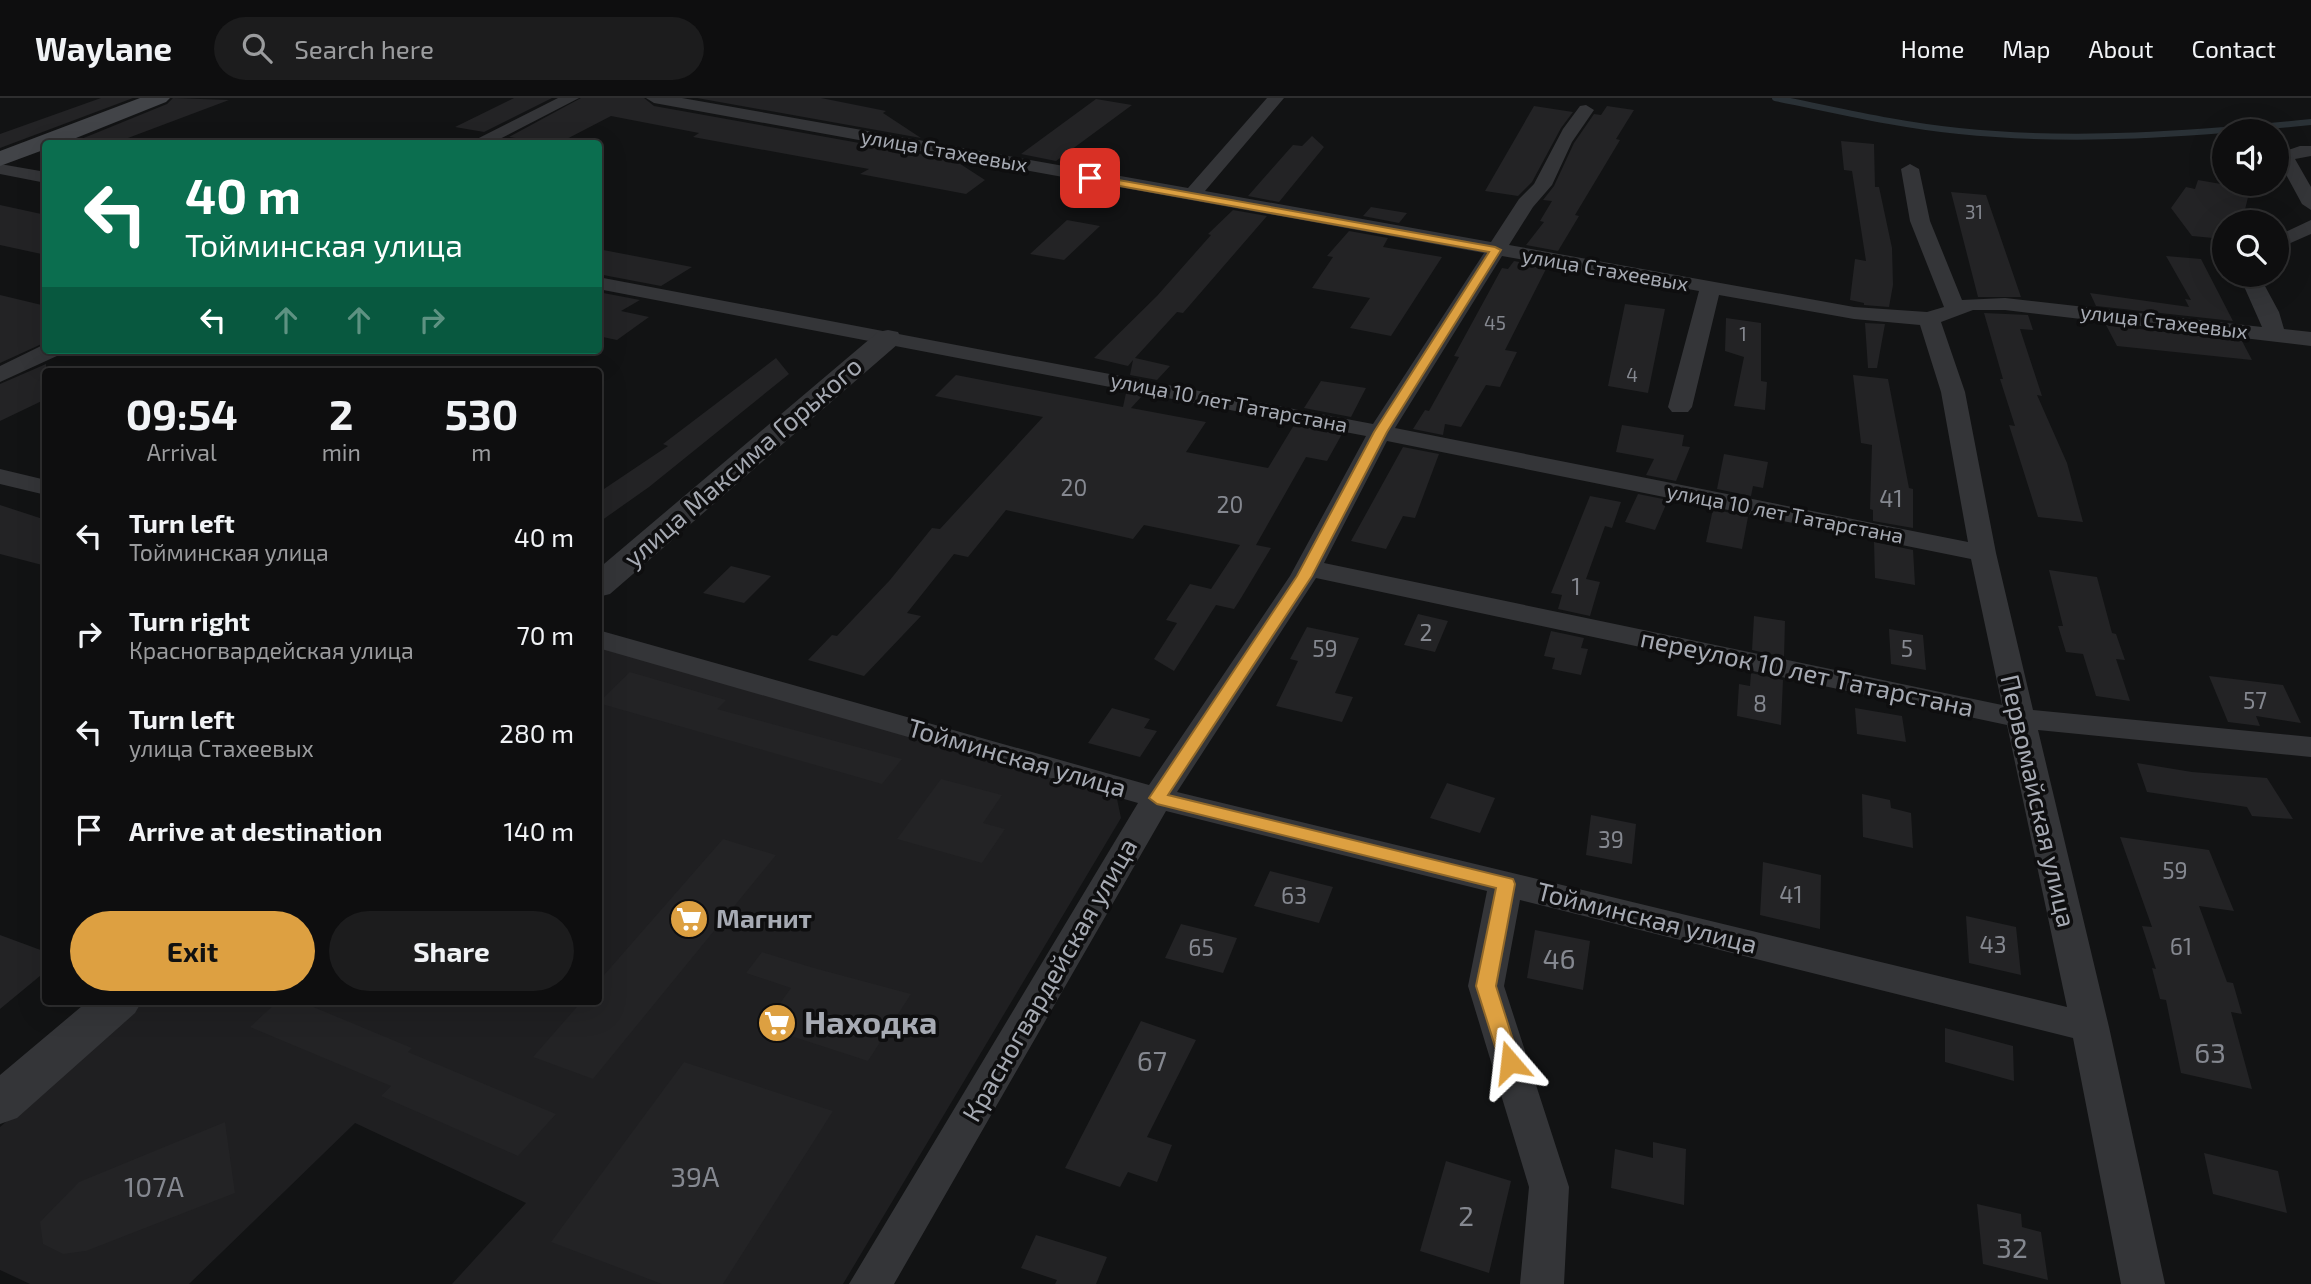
<!DOCTYPE html>
<html lang="en">
<head>
<meta charset="utf-8">
<style>
	body { margin:0; font-family:"Exo 2",sans-serif; background:#1c1c1d; color:#f1f3f6; height:100vh; display:flex; flex-direction:column; font-size:26px; white-space:nowrap }
	* { box-sizing:border-box; margin:0 }
	p { font-size:23px; color:#9b9c9e }
	.icon { flex:none; width:38px; height:38px; fill:none; stroke:currentColor; stroke-width:2; stroke-linecap:round; stroke-linejoin:round }
	.map { position:relative; flex:1; overflow:hidden }
	.panel { position:absolute; left:42px; top:270px; width:560px; height:637px; display:flex; flex-direction:column; background:#0e0e0f; border-radius:7px; box-shadow:0 7px 28px #0002,0 0 0 2px #2e2e2f }
	.panel>* { flex:none }
	.banner { position:absolute; left:42px; top:42px; width:560px; height:214px; border-radius:7px; box-shadow:0 7px 28px #0002,0 0 0 2px #2e2e2f; background:#0b6e4f; color:#fff; overflow:hidden }
	.fabs { position:absolute; left:2212px; top:21px; display:grid; gap:14px }
	.fabs a { display:grid; place-items:center; width:77px; height:77px; border-radius:50%; background:#0e0e0f; box-shadow:0 7px 28px #0002,0 0 0 2px #2e2e2f; font-size:35px }
	.pin { position:absolute; display:grid; place-items:center; width:60px; height:60px; color:#fff; margin:-30px; border-radius:14px; box-shadow:0 4px 10px #0006 }
	.me { position:absolute; width:77px; margin:-38px; rotate:343deg; stroke-linejoin:round; filter:drop-shadow(0 0 5px #0008) }
	.turn { display:flex; align-items:center; gap:24px; height:147px; padding:0 28px; font-size:32px }
	.turn .icon { width:91px; height:91px; stroke-width:2.5 }
	.turn b { display:block; font-size:49px; line-height:60px }
	.lanes { display:flex; align-items:center; height:66px; padding:0 28px; background:#0003; justify-content:center; gap:35px; direction:ltr }
	.lanes .off { opacity:.35 }
	.eta { display:flex; justify-content:space-evenly; align-items:center; height:119px; text-align:center }
	.eta b { font-size:42px; font-weight:700; line-height:49px }
	.button { display:flex; gap:14px; margin-top:auto; padding:14px 28px }
	.button a { flex:1; height:80px; border-radius:42px; background:#dda041; color:#111; font-size:28px; font-weight:700; line-height:80px; text-align:center }
	.button a+a { background:#1c1c1d; color:#f1f3f6 }
	ul { padding:0; list-style:none }
	li { display:flex; align-items:center; gap:21px; height:98px; padding:0 28px }
	li div { flex:1 }
	li b { display:block; font-size:26px }
	li em { font-style:normal }
	header { display:flex; align-items:center; gap:42px; box-sizing:border-box; height:98px; padding:0 35px; background:#0e0e0f; border-bottom:2px solid #2e2e2f }
	header strong { font-size:33px }
	nav { display:flex; gap:38px; margin-inline-start:auto; font-size:24px }
	.search { width:490px; height:63px; background:#1c1c1d; display:flex; align-items:center; gap:18px; box-sizing:border-box; padding:0 24px; border-radius:38px; color:#9b9c9e; font-size:26px }
	.map>svg:first-child { display:block }
	.built { fill:#1f1f21 }
	.lines { fill:none; stroke-linecap:round; stroke-linejoin:round }
	.stream { stroke:#2a3136; stroke-width:6 }
	.building { fill:#232325 }
	.minor { fill:#343538; fill-rule:evenodd }
	.tertiary { fill:#343538; fill-rule:evenodd }
	.secondary { fill:#424448; fill-rule:evenodd }
	.route { fill:#dda041; stroke:#90682a; stroke-width:2 }
	.labels { text-anchor:middle; stroke-width:7; stroke-linejoin:round; paint-order:stroke }
	.far-number-label { font-size:19px; fill:#858890 }
	.far-street-label { font-size:21px; fill:#a6aab3; stroke:#0e0e0f }
	.number-label { font-size:23px; fill:#858890 }
	.street-label { font-size:26px; fill:#a6aab3; stroke:#0e0e0f }
	.poi-label { font-size:26px; font-weight:bold; fill:#a6aab3; stroke:#0e0e0f; text-anchor:start }
	.near-number-label { font-size:28px; fill:#858890 }
	.near-poi-label { font-size:32px; font-weight:bold; fill:#a6aab3; stroke:#0e0e0f; text-anchor:start }
</style>
</head>
<body>
<header>
<strong>Waylane</strong>
<div class="search"><svg class="icon" aria-label="search" viewBox="0 0 24 24"><circle cx="10" cy="10" r="6"/><path d="M15 15l6 6"/></svg>Search here</div>
<nav><a>Home</a><a>Map</a><a>About</a><a>Contact</a></nav>
</header>
<div class="map">
<svg width="2311" height="1186" viewBox="0 0 2311 1186">
	<rect width="100%" height="100%" fill="#121314"/>
	<path class="built" d="M599 544 1100 690 1117 701 1121 720 843 1186H452L526 1105 355 1025 189 1186H30L0 1172V1029L144 903H598Z"/>
	<g class="lines">
		<path class="stream" d="M1775 0C1836 12 1897 27 1959 33 2076 45 2194 36 2311 24"/>
	</g>
	<path class="building" d="M101 0H133L0 50V36Z
		M173 0 229 2 112 46H69L167 6Z
		M514 0H552L484 34 455 29Z
		M581 0H644L654 8 954 62 985 82 966 96 860 76 869 71 693 39 699 35 611 18 557 46 509 39Z
		M697 0H821L886 13 883 15 921 40Z
		M1096 1 1132 7 1056 63 1021 56Z
		M1534 8 1573 14 1561 30 1532 84 1518 98 1485 93Z
		M1607 8 1634 12 1616 41 1620 42 1575 117 1579 118 1558 153 1526 147 1544 124 1540 123 1552 103 1543 102 1554 88 1574 45 1594 16 1601 17Z
		M1312 38 1324 49 1279 104 1248 98 1293 47 1302 48Z
		M1841 43 1874 46 1875 89H1879L1892 150 1893 187 1889 209 1864 207V205L1850 202 1855 161 1866 163 1852 73 1844 72Z
		M2198 82 2250 91 2242 124H2224V141L2192 138 2171 110 2186 89 2195 91Z
		M1951 94 1986 97 2021 199H1978Z
		M0 107 46 117V157L0 147Z
		M1371 109 1407 115 1399 125 1363 118Z
		M1233 112 1267 118 1183 215 1177 214 1135 260 1170 268 1157 282 1130 277 1133 262 1128 268 1094 260 1157 198 1211 137 1208 136Z
		M1067 122 1100 128 1064 162 1030 156Z
		M1349 133 1388 140 1383 149 1442 159 1391 238 1350 230 1370 200 1312 190 1333 159 1327 158Z
		M598 151 692 169 661 188 598 176Z
		M2166 158 2201 161 2233 223 2096 208 2090 195 2189 209 2185 201 2191 202Z
		M1514 163 1547 169 1505 252 1517 254 1500 289 1486 287 1461 329 1445 326 1443 337 1413 331 1425 312 1429 313 1459 259 1454 258 1502 170 1508 171Z
		M598 194 640 202 621 213 649 219 617 242 598 238Z
		M0 197 46 208V244L0 265Z
		M1625 206 1665 211 1648 295 1608 288Z
		M1984 215 2028 217 2033 232 2020 231 2042 298 2037 297 2067 365 2083 424 2038 419 2009 327 2015 328 2000 281H2003Z
		M1726 220 1761 225V283L1767 284 1765 312 1734 308 1744 259 1725 253Z
		M1865 225 1885 226 1877 270H1868Z
		M2106 227 2242 243 2252 262 2117 248Z
		M776 260 789 276 649 389 598 425V395L668 348 663 346Z
		M46 266V301L0 323V286Z
		M956 277 1123 309 1126 295 1142 298 1131 310 1206 324 1186 354 1268 370 1294 327 1342 336 1327 363 1306 359 1256 447 1271 450 1241 500 1234 511 1216 507 1174 573 1154 561 1177 525 1166 522 1190 486 1211 491 1240 447 1144 427 1133 441 1006 412 968 459 954 456 907 515 921 518 864 578 808 562 832 537 837 538 890 482 932 430 940 431 1043 319 935 298Z
		M1853 277 1888 281 1909 390 1913 391V430L1873 423V412L1870 411 1872 347 1861 345Z
		M1321 283 1366 290 1351 319 1304 310Z
		M1622 327 1684 337 1682 348 1690 349 1676 383 1646 377 1654 361 1616 354Z
		M1403 349 1439 356 1415 420 1403 418 1386 451 1351 443Z
		M1724 356 1768 364 1763 390 1753 388 1751 398 1717 391Z
		M1638 396 1668 402 1655 432 1625 424Z
		M1590 398 1621 404 1612 430 1605 428 1586 481 1600 484 1590 518 1558 511 1562 497 1551 495Z
		M0 407 46 422V468L0 456Z
		M1713 411 1748 419 1742 451 1706 444Z
		M1874 444 1913 452 1915 487 1875 480Z
		M731 468 771 478 744 505 703 495Z
		M2049 472 2097 479 2112 535 2116 536 2125 562 2116 561 2130 603 2096 598 2083 556 2066 554 2058 528H2063Z
		M1418 516 1448 523 1435 554 1404 547Z
		M1754 518 1785 523 1784 559 1752 552Z
		M1307 529 1359 540 1335 595 1353 599 1342 624 1276 608 1298 563 1290 561Z
		M1889 531 1923 537 1926 572 1891 566Z
		M1551 533 1584 540 1581 550 1588 551 1581 577 1552 571 1555 560 1544 558Z
		M630 574 726 602 717 611 902 661 882 686 598 605Z
		M1751 575 1783 582 1781 627 1737 618 1739 586 1750 588Z
		M2209 578 2283 587 2301 625 2256 618 2260 628 2228 624Z
		M1112 610 1150 621 1144 630 1157 633 1140 659 1088 645Z
		M1855 610 1902 618 1906 644 1857 636Z
		M2137 665 2192 674 2267 680 2293 721 2252 718 2247 709 2147 694Z
		M941 681 1002 697 983 725 1005 731 982 765 897 741Z
		M1447 685 1495 700 1480 735 1430 720Z
		M1862 696 1890 702 1891 710 1911 715 1913 750 1863 739Z
		M1591 717 1636 726 1632 766 1586 757Z
		M2120 739 2209 752 2234 813 2199 808 2227 884 2233 885 2242 916 2231 914 2252 991 2181 975 2166 902 2160 901 2152 870 2156 871 2142 828 2152 829Z
		M723 741 776 757 593 981 533 959 582 903H598V884Z
		M1763 764 1821 777 1820 831 1760 817Z
		M1270 773 1333 789 1319 825 1254 808Z
		M1966 818 2016 829 2021 877 1969 865Z
		M1181 826 1237 840 1223 875 1165 860Z
		M1535 832 1590 843 1583 892 1527 880Z
		M0 837 46 854V873L0 911Z
		M762 854 814 870 911 896 868 963 763 929 791 890 746 875Z
		M278 903H299L412 950 408 954 556 1016 518 1058 381 998 391 988 250 929Z
		M1141 923 1196 942 1147 1039 1172 1047 1157 1084 1128 1074 1120 1089 1065 1070Z
		M1945 930 2013 948 2014 983 1945 964Z
		M684 964 833 1013 723 1186H662L551 1144Z
		M225 1024 235 1095 86 1153 63 1156 43 1146 40 1124 79 1084Z
		M1653 1044 1686 1051 1684 1107 1611 1090 1615 1051 1653 1060Z
		M2204 1055 2278 1073 2287 1115 2213 1096Z
		M1446 1063 1511 1083 1489 1175 1420 1153Z
		M1977 1106 2021 1116 2022 1129 2041 1134 2048 1182 1983 1166Z
		M1036 1137 1107 1159 1096 1186H1055L1057 1182 1021 1170Z"/>
	<g class="lines">
		<path class="minor" d="M558 0H579L490 46H467Z
			M646 0H682L1188 90 1267 0H1284L1205 93 1491 144 1519 101 1534 86 1563 31 1580 8 1586 7 1594 12 1572 44 1552 87 1533 109 1509 147 1854 209 1927 214 1944 209 1910 123 1901 71 1910 66 1919 71 1930 123 1962 202 2005 200 2262 229 2239 177H2259L2279 214 2284 231 2311 234V248L2005 212H1973L1941 224 1965 294 1996 455 2033 612 2311 639V659L2038 632 2109 929 2165 1186H2121L2073 940 1520 802 1504 888 1569 1089 1564 1186H1520L1529 1089 1468 888 1487 793 1166 713 894 1186H849L1138 705 598 550V532L1149 687 1290 478 1366 338 598 191V179L1373 326 1484 155 654 5ZM1502 158 1699 193 1668 309 1672 314H1688L1692 309 1719 197 1854 221 1920 227 1941 294 1968 444 1395 330ZM1387 343 1971 461 2002 607 1324 465ZM1316 480 2007 627 2067 909 1177 694Z
			M2300 48H2311V58L2295 61 2311 89V112L2302 106 2277 60 2279 55Z
			M0 66 46 74V85L0 76Z
			M2311 122V136L2277 151V138Z
			M43 247H46V252H62L59 257 0 284V268Z
			M0 371 46 382V397L0 386Z"/>
		<path class="tertiary" d="M888 232 898 234 901 240 898 246 610 496 598 499V471L878 234Z
			M88 903H142L135 915 17 1020 0 1026V977Z"/>
		<path class="secondary" d="M140 0H170L166 4 61 46H46V51L0 68V53Z"/>
	</g>
	<path class="route" d="M1090 77 1495 149 1501 152 1387 334 1312 478 1168 697 1513 781 1515 786 1496 888 1520 964 1517 969 1510 972 1503 969 1500 964 1476 888 1496 790 1157 706 1149 700 1297 478 1374 334 1489 154 1086 82V78Z"/>
	<defs>
		<symbol id="supermarket-disc" viewBox="-11 -11 22 22"><circle r="9.5" fill="#dda041" stroke="#0e0e0f"/><path d="M-6-5.5h2.5l.6 2H6L4.5 2H-2.5L-4.4-4H-6ZM-1.5 3.2a1.3 1.3 0 1 0 .1 0ZM3 3.2a1.3 1.3 0 1 0 .1 0Z" fill="#fff"/></symbol>
	</defs>
	<g fill-rule="evenodd">
		<use href="#supermarket-disc" x="667" y="799" width="44" height="44"/>
		<use href="#supermarket-disc" x="755" y="903" width="44" height="44"/>
	</g>
	<g class="labels">
		<g class="far-number-label">
			<text x="1974" y="121">31</text>
			<text x="1495" y="232">45</text>
			<text x="1743" y="243">1</text>
			<text x="1632" y="284">4</text>
		</g>
		<g class="far-street-label">
			<text transform="translate(944 53) rotate(10)" y="7">улица Стахеевых</text>
			<text transform="translate(1605 172) rotate(10)" y="7">улица Стахеевых</text>
			<text transform="translate(2164 224) rotate(7)" y="7">улица Стахеевых</text>
			<text transform="translate(1229 305) rotate(11)" y="7">улица 10 лет Татарстана</text>
			<text transform="translate(1785 416) rotate(11)" y="7">улица 10 лет Татарстана</text>
		</g>
		<g class="number-label">
			<text x="1074" y="398">20</text>
			<text x="1891" y="409">41</text>
			<text x="1230" y="415">20</text>
			<text x="1576" y="497">1</text>
			<text x="1426" y="543">2</text>
			<text x="1325" y="559">59</text>
			<text x="1907" y="559">5</text>
			<text x="2255" y="611">57</text>
			<text x="1760" y="614">8</text>
			<text x="1611" y="750">39</text>
			<text x="2175" y="781">59</text>
			<text x="1791" y="805">41</text>
			<text x="1294" y="806">63</text>
			<text x="1993" y="855">43</text>
			<text x="2181" y="857">61</text>
			<text x="1201" y="858">65</text>
		</g>
		<g class="street-label">
			<text transform="translate(743 364) rotate(-41)" y="9">улица Максима Горького</text>
			<text transform="translate(1807 575) rotate(12)" y="9">переулок 10 лет Татарстана</text>
			<text transform="translate(1017 660) rotate(16)" y="9">Тойминская улица</text>
			<text transform="translate(2038 703) rotate(77)" y="9">Первомайская улица</text>
			<text transform="translate(1647 820) rotate(14)" y="9">Тойминская улица</text>
			<text transform="translate(1050 882) rotate(-60)" y="9">Красногвардейская улица</text>
		</g>
		<g class="poi-label">
			<text x="716" y="830">Магнит</text>
		</g>
		<g class="near-number-label">
			<text x="1559" y="871">46</text>
			<text x="2210" y="965">63</text>
			<text x="1152" y="973">67</text>
			<text x="695" y="1089">39А</text>
			<text x="154" y="1099">107А</text>
			<text x="1466" y="1128">2</text>
			<text x="2012" y="1160">32</text>
		</g>
		<g class="near-poi-label">
			<text x="804" y="936">Находка</text>
		</g>
	</g>
</svg>
<div class="fabs">
<a><svg class="icon" aria-label="sound" viewBox="0 0 24 24"><path d="M4 9h4l5-4v14l-5-4H4zM17 9q2 3 0 6"/></svg></a>
<a><svg class="icon" aria-label="search" viewBox="0 0 24 24"><circle cx="10" cy="10" r="6"/><path d="M15 15l6 6"/></svg></a>
</div>
<div class="pin" style="left:1090px;top:80px;background:#d93025"><svg class="icon" aria-label="arrive" viewBox="0 0 24 24"><path d="M6 21V4h12l-3 4 3 4H6"/></svg></div>
<svg class="me" style="left:1510px;top:964px" viewBox="-20 -20 40 40"><path d="M0-17L14 15 0 8-14 15z" fill="#dda041" stroke="#fff" stroke-width="4"/></svg>
<div class="banner">
<div class="turn"><svg class="icon" aria-label="left" viewBox="0 0 24 24"><path d="M17 20v-9H6M10 6l-5 5 5 5"/></svg><div><b>40 m</b>Тойминская улица</div></div>
<div class="lanes"><svg class="icon" aria-label="left" viewBox="0 0 24 24"><path d="M17 20v-9H6M10 6l-5 5 5 5"/></svg><svg class="icon off" aria-label="ahead" viewBox="0 0 24 24"><path d="M12 20V5M6 11l6-6 6 6"/></svg><svg class="icon off" aria-label="ahead" viewBox="0 0 24 24"><path d="M12 20V5M6 11l6-6 6 6"/></svg><svg class="icon off" aria-label="right" viewBox="0 0 24 24"><path d="M7 20v-9h11M14 6l5 5-5 5"/></svg></div>
</div>
<section class="panel">
<div class="eta">
<div><b>09:54</b><p>Arrival</p></div>
<div><b>2</b><p>min</p></div>
<div><b>530</b><p>m</p></div>
</div>
<ul>
<li><svg class="icon" aria-label="left" viewBox="0 0 24 24"><path d="M17 20v-9H6M10 6l-5 5 5 5"/></svg><div><b>Turn left</b><p>Тойминская улица</p></div><em>40 m</em></li>
<li><svg class="icon" aria-label="right" viewBox="0 0 24 24"><path d="M7 20v-9h11M14 6l5 5-5 5"/></svg><div><b>Turn right</b><p>Красногвардейская улица</p></div><em>70 m</em></li>
<li><svg class="icon" aria-label="left" viewBox="0 0 24 24"><path d="M17 20v-9H6M10 6l-5 5 5 5"/></svg><div><b>Turn left</b><p>улица Стахеевых</p></div><em>280 m</em></li>
<li><svg class="icon" aria-label="arrive" viewBox="0 0 24 24"><path d="M6 21V4h12l-3 4 3 4H6"/></svg><div><b>Arrive at destination</b></div><em>140 m</em></li>
</ul>
<div class="button"><a>Exit</a><a>Share</a></div>
</section>
</div>
</body>
</html>
